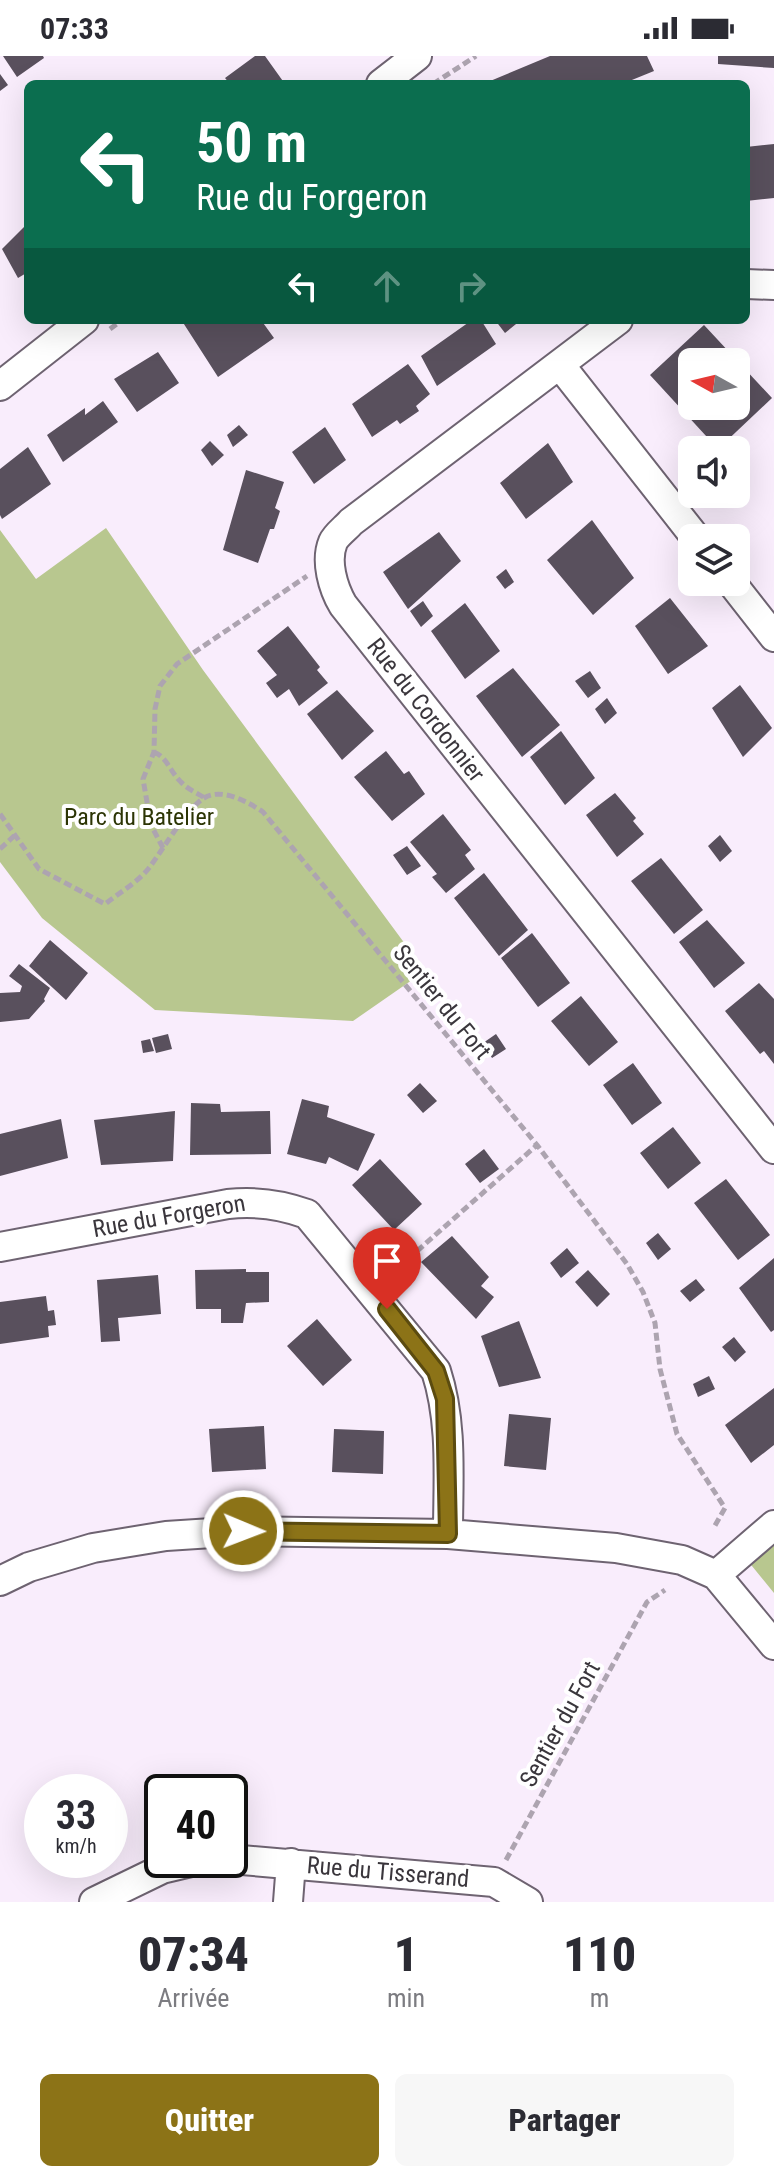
<!DOCTYPE html>
<html lang="fr">
<head>
<meta charset="utf-8">
<style>
	body { margin:0; font-family:"Roboto Condensed",sans-serif; background:#f7f7f7; color:#2b2b33; height:100vh; display:flex; flex-direction:column; font-size:30px; white-space:nowrap }
	* { box-sizing:border-box; margin:0 }
	p { font-size:26px; color:#7c7c81 }
	.icon { flex:none; width:44px; height:44px; fill:none; stroke:currentColor; stroke-width:2; stroke-linecap:round; stroke-linejoin:round }
	.map { position:relative; height:1846px; overflow:hidden }
	.side { display:flex; flex-direction:column; background:#fff; flex:1 }
	.side>* { flex:none }
	.hud { position:absolute; left:24px; top:24px; width:726px; height:244px; border-radius:12px; box-shadow:0 8px 32px #0002; background:#0b6e4f; color:#fff; overflow:hidden }
	.needle { width:52px; rotate:278deg }
	.fabs { position:absolute; left:678px; top:292px; display:grid; gap:16px }
	.fabs a { display:grid; place-items:center; width:72px; height:72px; border-radius:12px; background:#fff; box-shadow:0 8px 32px #0002; font-size:40px }
	.speed { position:absolute; left:24px; top:1718px; display:flex; gap:16px; font-size:40px; font-weight:700; text-align:center }
	.speed>* { display:grid; place-content:center; width:104px; height:104px; border-radius:50%; background:#fff; box-shadow:0 8px 32px #0002; line-height:1 }
	.speed small { font-size:20px; font-weight:400 }
	.speed .limit { border:4px solid #111; border-radius:12px; background:#fff; color:#111 }
	.pin { position:absolute; display:grid; place-items:center; width:68px; height:68px; color:#fff; margin:-82px -34px; border-radius:50% 50% 50% 0; rotate:-45deg; box-shadow:0 0 8px #0007 }
	.pin .icon { rotate:45deg }
	.me { position:absolute; width:88px; margin:-44px; rotate:91deg; stroke-linejoin:round; filter:drop-shadow(0 0 6px #0008) }
	.turn { display:flex; align-items:center; gap:28px; height:168px; padding:0 40px; font-size:36px }
	.turn .icon { width:104px; height:104px; stroke-width:2.5 }
	.turn b { display:block; font-size:56px; line-height:68px }
	.lanes { display:flex; align-items:center; height:76px; padding:0 40px; background:#0003; justify-content:center; gap:40px; direction:ltr }
	.lanes .off { opacity:.35 }
	.eta { display:flex; justify-content:space-evenly; align-items:center; height:136px; text-align:center }
	.eta b { font-size:48px; font-weight:800; line-height:56px }
	.action { display:flex; gap:16px; margin-top:auto; padding:16px 40px }
	.action a { flex:1; height:92px; border-radius:12px; background:#8c7317; color:#fff; font-size:32px; font-weight:800; line-height:92px; text-align:center }
	.action a+a { background:#f7f7f7; color:#2b2b33 }
	.status { display:flex; justify-content:space-between; align-items:center; height:56px; padding:0 40px; background:#fff; direction:ltr }
	.status svg { height:22px; fill:currentColor }
	.map>svg:first-child { display:block }
	.green { fill:#b8c78f }
	.building { fill:#59505d; fill-rule:evenodd }
	.lines { fill:none; stroke-linecap:round; stroke-linejoin:round }
	.minor-casing { stroke:#6e6371; stroke-width:32 }
	.path { stroke:#ada4b0; stroke-width:5; stroke-dasharray:8 4; stroke-linecap:butt }
	.minor { stroke:#fff; stroke-width:28 }
	.route-casing { stroke:#5b4b0f; stroke-width:20 }
	.route { stroke:#8c7317; stroke-width:14 }
	.labels { text-anchor:middle; stroke-width:8; stroke-linejoin:round; paint-order:stroke }
	.street-label { font-size:24px; fill:#3a363c; stroke:#fff }
	.park-label { font-size:24px; fill:#2c3505; stroke:#fff }
</style>
</head>
<body>
<div class="status"><b>07:33</b><svg viewBox="0 0 49 12"><path d="M0 12V9h3v3zM5 12V6h3v6zM10 12V3h3v9zM15 12V0h3v12zM26 1h20v11H26zM47 4h2v5h-2z"/></svg></div>
<div class="map">
<svg width="774" height="1846" viewBox="0 0 774 1846">
	<rect width="100%" height="100%" fill="#f9edfc"/>
	<path class="green" d="M106 472 203 614 425 915 353 965 155 954 42 862 0 806V474L36 523Z
		M774 1487V1537L743 1499Z"/>
	<path class="building" d="M3 0H43L44 2 17 21Z
		M255 0H265L285 28H230L225 22Z
		M550 0H647L654 15 622 28H483Z
		M718 0H774V12L718 8Z
		M0 18 8 29 0 35Z
		M774 88V142L746 145V91Z
		M28 167V216L18 222 2 193Z
		M184 264H228L231 268 235 264H261L274 282 218 321 182 265Z
		M472 264H481L496 288 437 330 421 300Z
		M495 264H521L505 277Z
		M704 269 772 342 718 393 650 319ZM692 306H736V350H692Z
		M158 296 179 327 137 356 114 323Z
		M408 308 430 338 416 350 419 355 400 368 397 364 372 381 352 348Z
		M103 345 118 366 63 406 47 379 85 352V359Z
		M239 369 248 379 233 391 227 379Z
		M325 371 346 404 314 428 292 396Z
		M210 385 224 399 212 410 201 394Z
		M548 387 573 426 526 463 500 427Z
		M28 391 51 428 2 463 0 459V413Z
		M246 414 284 426 275 452 280 455 274 473H270L258 507 223 494Z
		M592 464 634 522 593 559 547 504Z
		M439 476 461 505 408 553 383 516Z
		M506 513 514 526 505 533 496 521Z
		M670 542 708 590 668 618 635 570Z
		M423 545 433 560 421 571 410 555Z
		M465 547 500 595 465 623 431 575Z
		M288 570 320 611 317 614 328 627 299 650 289 633 277 642 266 627 277 619 257 595Z
		M513 612 560 669 522 701 476 640Z
		M590 615 601 632 588 642 575 625Z
		M740 629 772 672 743 701 712 652Z
		M337 634 374 675 342 704 307 658Z
		M607 642 617 657 605 668 595 653Z
		M561 675 595 722 565 749 530 701Z
		M386 695 404 718 409 715 425 738 392 765 354 721Z
		M615 737 636 762 633 765 644 778 617 801 586 759Z
		M443 758 471 794 465 799 475 813 446 837 432 821 437 818 410 786Z
		M720 779 732 795 720 806 708 790Z
		M407 790 421 810 407 819 393 799Z
		M661 802 703 854 674 878 631 825Z
		M484 817 528 874 499 900 454 842Z
		M707 864 745 907 714 932 679 886Z
		M532 877 570 927 538 951 501 902Z
		M50 884 88 917 66 944 29 910Z
		M19 908 50 932 44 943 45 945 29 963 0 966V937L20 936 22 930 9 920Z
		M759 927 774 943V1008L764 995 760 998 725 955Z
		M581 940 618 986 589 1010 551 965Z
		M168 978 172 993 156 997 152 982Z
		M496 978 506 993 492 1002 483 987Z
		M150 983 154 995 143 997 141 985Z
		M633 1007 662 1047 632 1069 603 1029Z
		M420 1027 437 1045 423 1057 407 1039Z
		M302 1043 329 1050 327 1061 375 1078 358 1115 329 1101 326 1108 287 1098Z
		M191 1047 220 1048 221 1056 270 1055 271 1098 190 1099Z
		M175 1055 173 1105 101 1109 94 1064Z
		M61 1063 68 1102 0 1120V1078Z
		M673 1071 701 1107 668 1133 640 1097Z
		M484 1093 499 1113 480 1127 465 1108Z
		M380 1103 422 1148 394 1174 352 1129Z
		M726 1123 770 1179 738 1204 694 1147Z
		M658 1177 671 1193 658 1204 646 1187Z
		M452 1180 489 1221 481 1230 494 1241 476 1263 421 1206Z
		M567 1192 579 1207 561 1222 550 1207Z
		M774 1202V1274L771 1276 739 1232Z
		M246 1213V1216H269V1246L246 1247 243 1267H221V1253H196L195 1214Z
		M588 1214 610 1238 597 1251 575 1226Z
		M158 1219 161 1258 118 1262 120 1285 101 1286 97 1224Z
		M696 1223 705 1234 690 1246 680 1235Z
		M46 1240 48 1255 54 1254 56 1269 48 1270 49 1281 0 1288V1246Z
		M317 1263 352 1304 323 1330 287 1290Z
		M519 1265 541 1322 499 1331 481 1280Z
		M734 1281 746 1296 735 1306 722 1291Z
		M709 1320 715 1333 698 1341 693 1328Z
		M774 1332V1389L751 1407 725 1369Z
		M509 1358 551 1362 546 1414 504 1410Z
		M264 1370 266 1413 212 1416 209 1373Z
		M334 1373 384 1375 383 1418 332 1416Z"/>
	<g class="lines">
		<defs>
			<path id="minor" d="M381 28 417 0
				M746 228 774 229
				M618 264 351 466C346 472 336 479 333 486 325 505 333 532 343 549L774 1093
				M560 309 696 482
				M0 330 84 264
				M731 526 774 581
				M0 1191 228 1148C256 1145 280 1148 307 1158L436 1315C453 1367 448 1423 448 1478
				M716 1519 774 1469
				M0 1525 29 1511 93 1492 166 1480 243 1475 448 1478 616 1492 682 1504 716 1519 774 1589
				M230 1803 494 1826 528 1846
				M94 1846 162 1813 200 1804
				M288 1846 291 1807"/>
		</defs>
		<use href="#minor" class="minor-casing"/>
		<path class="path" d="M433 28 476 0
			M110 273 122 264
			M154 696C168 702 170 716 181 726 187 733 197 737 205 742
			M0 758 39 813 105 848C119 837 138 826 149 812 162 795 187 752 204 742 222 731 248 746 263 756L537 1089 627 1208 643 1236 655 1267 660 1313 677 1378 725 1452 713 1473
			M163 792 151 769 143 723 154 696 155 653 160 630 177 608 307 520
			M0 793 14 780
			M390 1219 537 1089
			M506 1804 647 1546 665 1534"/>
		<use href="#minor" class="minor"/>
	</g>
	<g class="lines">
		<defs>
			<path id="route" d="M243 1475 448 1478 445 1343 436 1315 387 1253"/>
		</defs>
		<use href="#route" class="route-casing"/>
		<use href="#route" class="route"/>
	</g>
	<g class="labels">
		<g class="street-label">
			<text transform="translate(426 654) rotate(52)" y="8">Rue du Cordonnier</text>
			<text transform="translate(442 946) rotate(51)" y="8">Sentier du Fort</text>
			<text transform="translate(169 1160) rotate(-10)" y="8">Rue du Forgeron</text>
			<text transform="translate(560 1668) rotate(-61)" y="8">Sentier du Fort</text>
			<text transform="translate(388 1816) rotate(5)" y="8">Rue du Tisserand</text>
		</g>
		<g class="park-label">
			<text x="139" y="769">Parc du Batelier</text>
		</g>
	</g>
</svg>
<div class="fabs">
<a><svg class="needle" viewBox="-14 -14 28 28"><path d="M0-13l5 13h-10z" fill="#e53935"/><path d="M0 13l5-13h-10z" fill="#7c7c81"/></svg></a>
<a><svg class="icon" aria-label="sound" viewBox="0 0 24 24"><path d="M4 9h4l5-4v14l-5-4H4zM17 9q2 3 0 6"/></svg></a>
<a><svg class="icon" aria-label="layers" viewBox="0 0 24 24"><path d="M12 4l9 5-9 5-9-5zM3 14l9 5 9-5"/></svg></a>
</div>
<div class="speed"><div>33<small>km/h</small></div><div class="limit">40</div></div>
<div class="pin" style="left:387px;top:1253px;background:#d93025"><svg class="icon" aria-label="arrive" viewBox="0 0 24 24"><path d="M6 21V4h12l-3 4 3 4H6"/></svg></div>
<svg class="me" style="left:243px;top:1475px" viewBox="-20 -20 40 40"><circle r="17" fill="#8c7317" stroke="#fff" stroke-width="3"/><path d="M0-11L8 9 0 5-8 9z" fill="#fff"/></svg>
<div class="hud">
<div class="turn"><svg class="icon" aria-label="left" viewBox="0 0 24 24"><path d="M17 20v-9H6M10 6l-5 5 5 5"/></svg><div><b>50 m</b>Rue du Forgeron</div></div>
<div class="lanes"><svg class="icon" aria-label="left" viewBox="0 0 24 24"><path d="M17 20v-9H6M10 6l-5 5 5 5"/></svg><svg class="icon off" aria-label="ahead" viewBox="0 0 24 24"><path d="M12 20V5M6 11l6-6 6 6"/></svg><svg class="icon off" aria-label="right" viewBox="0 0 24 24"><path d="M7 20v-9h11M14 6l5 5-5 5"/></svg></div>
</div>
</div>
<section class="side">
<div class="eta">
<div><b>07:34</b><p>Arrivée</p></div>
<div><b>1</b><p>min</p></div>
<div><b>110</b><p>m</p></div>
</div>
<div class="action"><a>Quitter</a><a>Partager</a></div>
</section>
</body>
</html>
